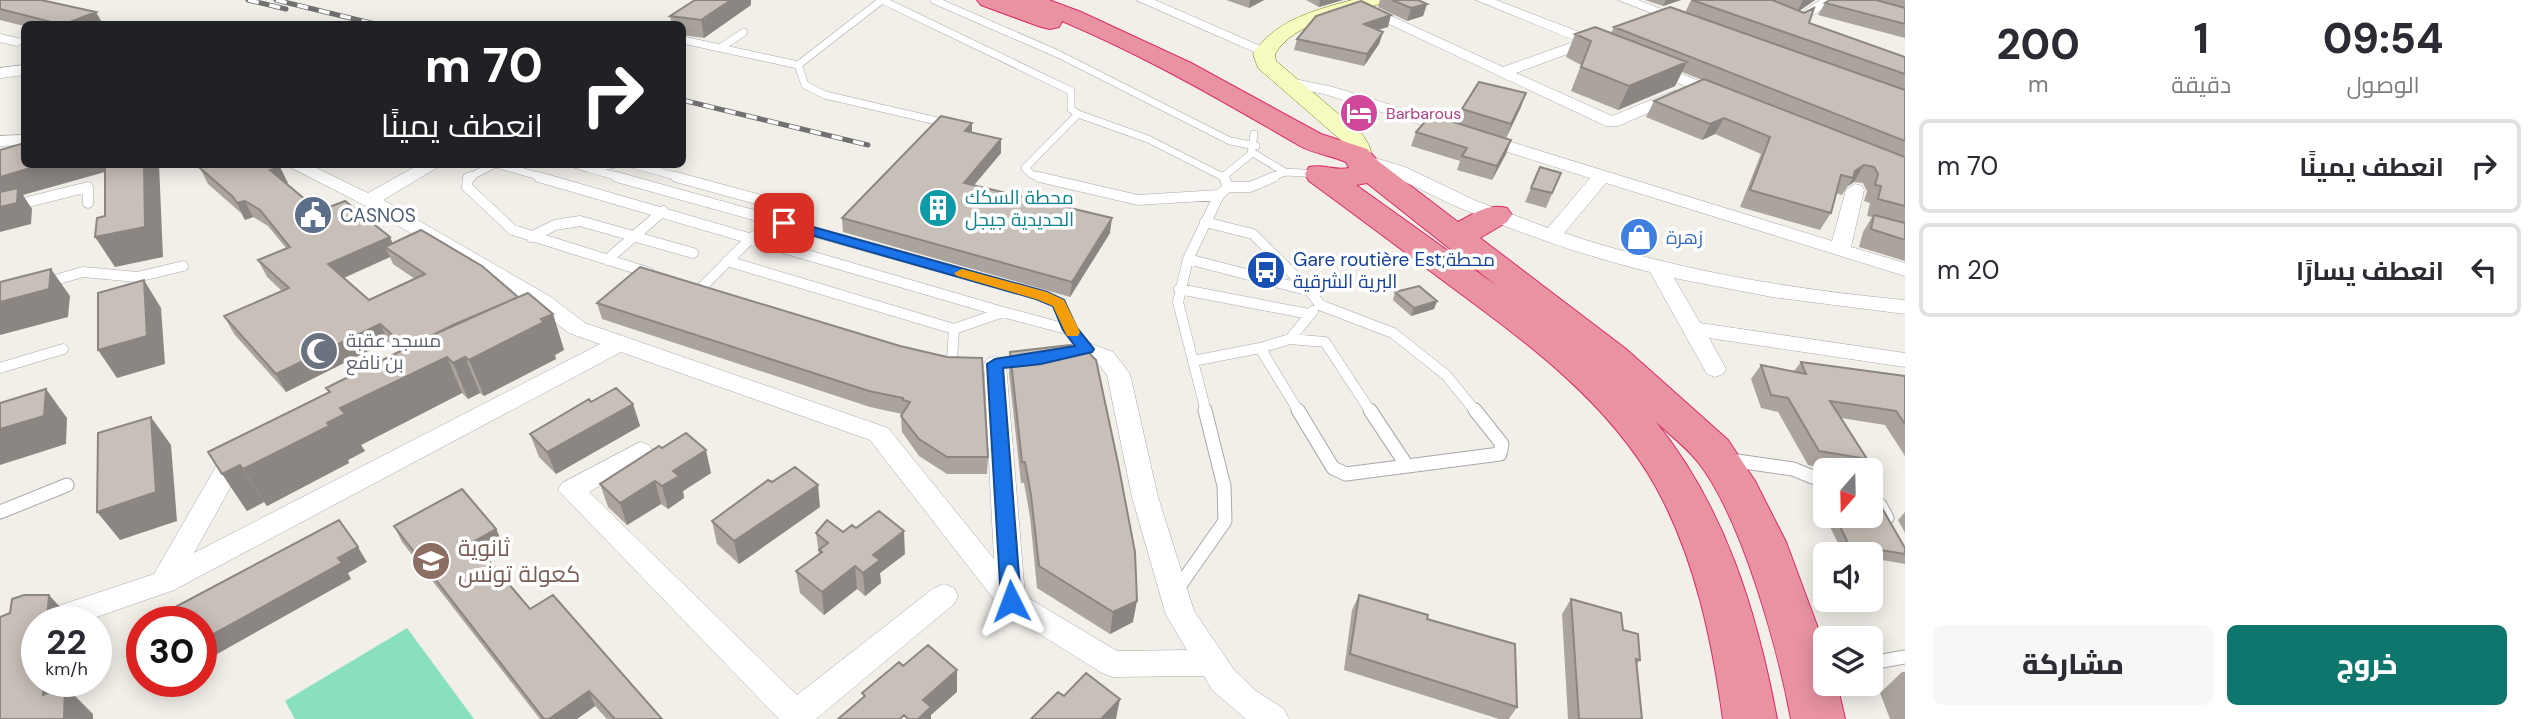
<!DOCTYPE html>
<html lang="ar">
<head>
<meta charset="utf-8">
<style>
	body { margin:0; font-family:"DM Sans",Cairo,sans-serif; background:#f7f7f7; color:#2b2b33; direction:rtl; height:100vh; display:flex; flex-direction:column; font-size:26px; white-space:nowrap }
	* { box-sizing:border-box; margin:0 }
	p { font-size:23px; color:#7c7c81 }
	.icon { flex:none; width:38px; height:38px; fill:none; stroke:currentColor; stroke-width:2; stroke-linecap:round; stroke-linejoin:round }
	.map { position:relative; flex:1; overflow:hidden; direction:ltr }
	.sheet { display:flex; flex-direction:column; background:#fff; width:630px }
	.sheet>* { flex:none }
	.banner { position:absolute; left:21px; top:21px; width:665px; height:147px; border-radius:10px; box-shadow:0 4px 18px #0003; direction:rtl; background:#202124; color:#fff; overflow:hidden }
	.needle { width:46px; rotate:200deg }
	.tools { position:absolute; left:1813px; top:458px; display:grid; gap:14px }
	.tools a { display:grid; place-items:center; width:70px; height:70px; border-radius:10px; background:#fff; box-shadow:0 4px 18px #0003; font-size:35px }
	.speed { position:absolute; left:21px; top:606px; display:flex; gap:14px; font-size:35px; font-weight:700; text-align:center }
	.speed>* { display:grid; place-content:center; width:91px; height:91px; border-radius:50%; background:#fff; box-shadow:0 4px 18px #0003; line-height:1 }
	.speed small { font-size:18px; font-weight:400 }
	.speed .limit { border:10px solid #d22; background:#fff; color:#111 }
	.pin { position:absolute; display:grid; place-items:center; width:60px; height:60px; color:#fff; margin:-30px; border-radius:14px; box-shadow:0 4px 10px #0006 }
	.me { position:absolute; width:77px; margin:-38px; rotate:357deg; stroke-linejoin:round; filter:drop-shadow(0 0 5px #0008) }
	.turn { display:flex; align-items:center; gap:24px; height:147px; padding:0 28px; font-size:32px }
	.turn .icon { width:91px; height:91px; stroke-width:2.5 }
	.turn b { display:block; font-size:49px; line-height:60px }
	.eta { display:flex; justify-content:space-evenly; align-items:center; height:119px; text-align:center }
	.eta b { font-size:42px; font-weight:800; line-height:49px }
	.primary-button { display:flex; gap:14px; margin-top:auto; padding:14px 28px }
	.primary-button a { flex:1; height:80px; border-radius:10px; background:#0f766e; color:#fff; font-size:28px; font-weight:800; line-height:80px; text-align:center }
	.primary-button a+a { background:#f7f7f7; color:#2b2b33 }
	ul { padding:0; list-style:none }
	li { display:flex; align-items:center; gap:21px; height:94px; margin:0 14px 10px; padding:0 14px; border:4px solid #e1e1e2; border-radius:10px }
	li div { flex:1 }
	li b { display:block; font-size:26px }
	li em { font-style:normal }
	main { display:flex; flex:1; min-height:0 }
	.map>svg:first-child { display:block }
	.pitch { fill:#88e0be }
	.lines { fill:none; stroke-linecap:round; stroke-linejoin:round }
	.lane-far2-casing { stroke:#a9a9a9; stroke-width:8 }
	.lane-far1-casing { stroke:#a9a9a9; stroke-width:11 }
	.lane-casing { stroke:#a9a9a9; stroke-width:15 }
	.street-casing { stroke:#a9a9a9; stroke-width:1 }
	.secondary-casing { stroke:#707d05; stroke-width:1 }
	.highway-casing { stroke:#dc2a67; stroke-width:2 }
	.lane-far2 { stroke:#fff; stroke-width:7 }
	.lane-far1 { stroke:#fff; stroke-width:10 }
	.lane { stroke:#fff; stroke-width:13 }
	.street { fill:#fff; fill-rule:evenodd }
	.secondary { fill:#f7fabf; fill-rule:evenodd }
	.highway { fill:#e892a2; fill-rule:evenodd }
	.rail-casing { stroke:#707070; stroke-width:5 }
	.rail { stroke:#fff; stroke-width:3.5; stroke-dasharray:11; stroke-linecap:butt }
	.wall { fill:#aba49e; fill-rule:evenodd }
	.shaded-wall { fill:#8b8681 }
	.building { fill:#c7bfb8; stroke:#8b8681; stroke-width:2 }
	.route { fill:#1a73e8; stroke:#114b97; stroke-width:2 }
	.slow { fill:#f59e0b }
	.labels { text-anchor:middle; stroke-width:7; stroke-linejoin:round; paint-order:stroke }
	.far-hotel-label { font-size:16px; fill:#b23c85; stroke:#fff; text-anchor:start }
	.culture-label { font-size:19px; fill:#0d838f; stroke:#fff; text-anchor:start }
	.service-label { font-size:19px; fill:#4e5e75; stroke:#fff; text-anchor:start }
	.shop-label { font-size:19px; fill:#366cbe; stroke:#fff; text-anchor:start }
	.transit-label { font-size:19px; fill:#164399; stroke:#fff; text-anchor:start }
	.worship-label { font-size:19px; fill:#5b616d; stroke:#fff; text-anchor:start }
	.near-education-label { font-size:23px; fill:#785e54; stroke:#fff; text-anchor:start }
</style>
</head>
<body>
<main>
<section class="sheet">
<div class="eta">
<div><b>09:54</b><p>الوصول</p></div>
<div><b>1</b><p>دقيقة</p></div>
<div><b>200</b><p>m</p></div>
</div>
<ul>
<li><svg class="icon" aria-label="right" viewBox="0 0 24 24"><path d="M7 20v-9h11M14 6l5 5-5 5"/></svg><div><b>انعطف يمينًا</b></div><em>70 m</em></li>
<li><svg class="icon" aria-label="left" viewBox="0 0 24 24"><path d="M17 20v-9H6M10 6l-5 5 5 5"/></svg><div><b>انعطف يسارًا</b></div><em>20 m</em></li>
</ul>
<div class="primary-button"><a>خروج</a><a>مشاركة</a></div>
</section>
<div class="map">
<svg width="1905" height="719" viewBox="0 0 1905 719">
	<rect width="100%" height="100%" fill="#f2efe9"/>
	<path class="pitch" d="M407 628 474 719H295L285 701Z"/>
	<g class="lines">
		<defs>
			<path id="lane-far2" d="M882 0 798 65 805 85 825 95 950 124
				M882 0 1071 91V109L1078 114
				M934 0 1058 54 1230 141 1256 146
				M683 40 798 65
				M720 48 744 32
				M1253 153 1285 172
				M496 164 545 178
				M574 164 590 169 615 164
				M631 164 683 178
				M590 169 623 178
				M1224 176 1251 154 1254 134
				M468 178 495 164
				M1046 178 1032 175 1025 168 1078 114 1148 139 1225 178
				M1270 178 1285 172 1320 174"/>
			<path id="lane-far1" d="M471 177 468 178 467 187 513 230 650 273
				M539 177 1003 312
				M617 177 1041 295 1059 303 1070 330 1086 349 1079 350
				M676 177 786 207 784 223
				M1039 177 1138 200 1219 195
				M1228 187H1250L1274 177
				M1219 195 1228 187 1224 177
				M0 209 88 187V203
				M1205 222 1253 234 1308 289
				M531 237 555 225 580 221 693 253
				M779 246 798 227
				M1188 259 1219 195
				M607 260 663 211
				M727 261 954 329
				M45 283 83 272 137 277 183 266
				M701 288 752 237
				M1179 289 1309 314
				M1290 339 1313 311
				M1260 348 1299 412
				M952 361 954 329 1003 312 1070 330
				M1193 361 1260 348 1290 339 1325 342 1371 412
				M0 368 63 349
				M1206 412 1178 302 1188 259 1310 291 1320 305 1393 333 1446 375 1476 412"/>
			<path id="lane" d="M1298 410 1333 468 1346 474 1500 454 1502 444 1475 410
				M1370 410 1407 466
				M1730 460 1793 469 1825 482
				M1871 501 1880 505 1887 518
				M0 512 67 485
				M1176 591 1225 521 1224 486 1205 410
				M1871 663 1905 657"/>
			<path id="street" d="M1136 0H1155L1272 51 1264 56 1259 54Z
				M1476 0H1496L1590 36H1601L1602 41 1612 47 1609 50 1604 52 1589 46 1516 73 1612 116 1673 91H1685L1687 94 1685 97 1618 126H1606L1355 8 1357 5H1367L1503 67 1576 41Z
				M1618 0H1638L1692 21 1690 24H1680Z
				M1731 0H1751L1796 16 1820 0H1837L1797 25Z
				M0 34 22 39 24 42 17 46 0 42Z
				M1652 62 1726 92 1728 95 1726 98H1714L1647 70 1644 67 1647 64Z
				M24 65V75L0 78V68Z
				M1290 78 1333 87 1832 241 1846 190 1855 184 1862 186 1864 190 1851 247 1905 263V276L1606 183 1564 233C1675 270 1788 289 1905 300V314L1772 297 1674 278 1700 323 1905 353V367L1709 338 1726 369 1723 374 1715 377 1707 374 1650 272C1585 256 1522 234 1460 208 1425 193 1393 173 1356 163L1353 159 1362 154 1405 167 1474 200 1548 228 1590 178 1324 94 1284 86 1282 83 1284 80Z
				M24 135V145L0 146V136Z
				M284 164H308L368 193 420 164H443L383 200 551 297 585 323 888 428 994 559 984 364 987 359 995 356 1003 359 1006 364 1025 596 1117 651 1187 650 1166 615 1132 497 1107 375 1097 362 1078 354 1075 349 1078 344 1086 342 1113 352 1130 374 1158 497 1194 611 1234 670 1256 691 1284 709 1289 719H1246L1212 690 1204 676 1113 677 1102 673 1003 611 870 440 621 352 174 590 85 621H37V624L35 621 40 612 154 574 217 465 247 452 256 454 260 461 256 468 235 479 194 553 600 344 569 333 535 307 362 204Z
				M640 442 649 445 653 451 649 457 589 492 797 695 934 588 944 584 954 588 958 596 954 604 816 719H779L558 490 562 483Z"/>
			<path id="secondary" d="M1352 0H1383L1380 4C1347 13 1294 22 1275 54L1276 61 1361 133C1368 143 1375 151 1368 162L1359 164 1350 162 1343 142 1258 68 1253 54C1275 20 1315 10 1352 0Z"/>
			<path id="highway" d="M977 0H1049L1081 12 1191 63 1321 134 1367 149 1378 161 1458 222C1475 213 1488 203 1507 208L1512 215 1507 222 1480 238 1626 349 1728 440 1755 481 1786 542 1825 647V684H1837L1845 719H1791C1778 649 1742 518 1698 462 1686 447 1669 434 1655 421 1725 507 1757 612 1777 719H1723C1712 639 1695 558 1656 487 1609 403 1529 344 1453 288 1405 252 1357 216 1309 181L1305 174 1309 167C1325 164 1334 171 1349 168L1346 162C1331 155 1314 154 1300 146 1223 101 1145 56 1062 21L1059 27 1050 29 1041 27 981 5ZM1367 183 1497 286 1356 185Z"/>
		</defs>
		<use href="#lane-far2" class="lane-far2-casing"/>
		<use href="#lane-far1" class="lane-far1-casing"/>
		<use href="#lane" class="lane-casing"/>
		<use href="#street" class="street-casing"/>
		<use href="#secondary" class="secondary-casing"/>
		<use href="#highway" class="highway-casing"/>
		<use href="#lane-far2" class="lane-far2"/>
		<use href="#lane-far1" class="lane-far1"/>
		<use href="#lane" class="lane"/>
		<use href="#street" class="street"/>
		<use href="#secondary" class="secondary"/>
		<use href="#highway" class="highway"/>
		<defs>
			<path id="rail" d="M248 0 286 9
				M276 0 375 24
				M682 100 868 145"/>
		</defs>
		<use href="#rail" class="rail-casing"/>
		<use href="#rail" class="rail"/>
	</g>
	<path class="wall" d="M0 0 103 24H24V26L0 20Z
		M695 0H751V5L704 38 682 35V24H672L670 16Z
		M1226 0H1264L1249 8Z
		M1306 0H1343L1319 7Z
		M1380 0H1418L1427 4 1423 16 1407 21 1378 7Z
		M1645 0H1681L1663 6Z
		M1691 0H1815L1799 11 1809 23 1905 57V261L1859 247 1863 232 1872 217 1867 216 1870 203 1864 201 1867 191 1863 183 1854 182 1848 186 1842 195 1836 193 1831 213 1820 230 1740 207 1761 154 1715 134 1702 140 1646 117 1654 101 1702 80 1682 72 1675 86 1618 110 1571 91 1581 65 1566 57 1575 34 1611 33 1614 27 1685 13Z
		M1877 0H1905V38L1818 15 1825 3Z
		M1388 27 1378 30 1383 32 1379 44 1364 66 1294 50 1297 39Z
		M1521 107 1506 138 1458 123 1462 109Z
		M1416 132 1511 140 1506 154 1492 180 1457 170 1460 161 1411 146Z
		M972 133 1001 153 974 185 1110 233 1070 297 843 232 842 218Z
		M1540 167 1561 173 1546 208 1525 202Z
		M200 168 288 183H286L319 211 390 237 392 244 518 297 553 314 564 350 555 355 556 359 484 396 480 393 468 399 462 393 361 445 365 451 348 460 349 463 267 506 264 502 247 511 208 452 329 393 326 388 399 351 388 341 286 392 234 334 224 316 282 291 267 277 258 260 286 248 268 226 253 217 245 220 241 213 208 184ZM390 257 393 264 415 279 369 300 344 278Z
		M1395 292 1437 301 1434 309 1411 316 1393 300Z
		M597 303 900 346 988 457 987 474H947L919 456 902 432 901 416 902 414 870 407 602 319Z
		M1010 352 1133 622 1110 634 1037 588 1030 517 1024 483H1021L1009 373Z
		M1801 362 1905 376V456L1885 425 1841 418 1867 459 1858 471H1840L1808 465 1778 412 1761 408 1751 379 1761 365 1794 371Z
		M591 402 633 404 640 426 556 474 539 457 530 434Z
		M662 448 711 473 683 491 684 498 668 509 661 504 627 525 608 507 600 484Z
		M772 482 820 507 739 564 717 544 712 521Z
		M1825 500V516H1871L1905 548V564L1871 558V555H1853L1843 553 1820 507Z
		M1905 512V533L1898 520Z
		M394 526 496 529 503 544 485 555 530 609 662 719H607L595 706 577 719H540L402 542Z
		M843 532 905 554 880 573 881 583 865 596 857 589 824 615 800 593 796 571 819 554 816 533Z
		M1359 595 1517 707 1509 719H1499L1344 670 1352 610Z
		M1571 599 1623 630 1640 660 1637 664 1642 719H1568L1562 614Z
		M1902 672H1905V719H1890L1880 693Z"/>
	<path class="shaded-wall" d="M731 0H751V5L704 38 701 20Z
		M1250 0H1264L1249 8Z
		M1320 0H1343L1319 7Z
		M1666 0H1681L1663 6Z
		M1803 0H1815L1796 13Z
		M1427 4 1423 16 1407 21 1411 8Z
		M96 12 103 24H65Z
		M1391 15 1388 27 1360 35 1364 24Z
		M1383 32 1379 44 1364 66 1367 54Z
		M1687 62 1675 86 1618 110 1629 86Z
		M1526 93 1521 107 1506 138 1511 124Z
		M1724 118 1715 134 1702 140 1710 124Z
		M972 123V137L965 131Z
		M1001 139V153L964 197V183Z
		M1511 140 1506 154 1492 180 1497 166Z
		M44 164H110L112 170 23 195 32 209 31 224 0 232V177Z
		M144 164H159L163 257 115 267 95 237Z
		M1864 165 1854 182 1848 186 1853 178 1855 171Z
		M280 167 288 183 278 186 270 170Z
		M245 201 253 217 245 220 237 203Z
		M1112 218 1110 233 1070 297 1072 282Z
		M390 237 397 254 385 247 390 257 336 281 328 264Z
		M51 269 70 296 68 317 0 335V302Z
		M144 280 161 308 165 364 117 378 98 350Z
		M1437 301 1434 309 1411 316 1414 308Z
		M553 314 564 350 555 355 556 359 484 396 469 360Z
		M380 324 388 341 286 392 276 374Z
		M447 357 462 393 361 445 365 451 348 460 349 463 267 506 243 469 340 408Z
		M465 357 480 393 468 399 453 363Z
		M46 389 67 418 66 444 0 465V429Z
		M633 404 640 426 556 474 547 452Z
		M151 417 171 445 177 521 120 540 97 512Z
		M706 450 711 473 683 491 684 498 668 509 662 486 673 471Z
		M240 465 264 502 247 511 222 474Z
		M655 481 661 504 627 525 620 503Z
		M818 485 820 507 739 564 734 541Z
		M496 529 503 544 481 557 473 542Z
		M904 531 905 554 880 573 881 583 865 596 863 573 873 555Z
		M358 547 367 562 348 573 351 579 201 663V641Z
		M855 566 857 589 824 615 822 592Z
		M49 595 73 621H47Z
		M1137 601 1133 622 1110 634 1113 612Z
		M957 670V692L931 715V719H918L923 700Z
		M44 681H73L72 693 93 714V719H64L43 695Z
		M589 691 595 706 577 719H549Z
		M1120 699 1116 719H1101Z"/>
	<path class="building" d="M0 0H41L96 12 65 24H59L0 9Z
		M695 0H731L701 20 670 16Z
		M1392 0H1418L1427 4 1411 8Z
		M1692 0H1772L1804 13 1814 8 1809 23 1905 57V74Z
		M1830 0H1876L1905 8V24L1825 3Z
		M1361 1 1391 15 1364 24 1383 32 1367 54 1297 39 1316 16Z
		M1670 7 1905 90V141L1614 27Z
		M1595 27 1687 62 1629 86 1581 67 1591 41 1575 34Z
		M1704 79 1905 157V206L1878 199 1881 186 1875 185 1878 174 1874 167 1864 165 1855 171 1853 178 1841 175 1831 213 1750 190 1770 137 1724 118 1710 124 1654 101Z
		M1479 82 1526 93 1511 124 1462 109Z
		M1431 115 1511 140 1497 166 1462 156 1467 148 1416 132Z
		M941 116 972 123 965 131 1001 139 964 183 1112 218 1072 282 842 218Z
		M24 143V164H44L0 177V150Z
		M105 164H144L145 227 95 237 97 218 105 216Z
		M209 164H277L280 167 270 170 319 211 345 201 390 237 328 264 369 300 425 274 385 247 421 230 482 266 518 297 406 347 380 324 276 374 224 316 289 288 258 260 290 247 260 210 245 201 237 203 233 197 200 168Z
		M1540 167 1561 173 1552 193 1531 188Z
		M18 188 17 203 0 207V192Z
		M1874 215 1905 223V240L1871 229Z
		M640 267 900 346 947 357 982 358 988 457H947L919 439 901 416 910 402 903 400V398L869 391 597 303Z
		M51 269 49 289 0 302V282Z
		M144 280 147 336 98 350V293Z
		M1419 286 1437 301 1414 308 1395 292Z
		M528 293 553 314 541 319 544 322 469 360 465 357 453 363 447 357 340 408 345 414 327 423 329 426 243 469 240 465 222 474 208 452 330 392 326 388 453 325Z
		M1070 345 1088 352 1096 360 1118 463 1135 552 1137 601 1113 612 1039 566 1031 495 1025 462H1022L1010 352Z
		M1801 362 1905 376V424L1896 411 1830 401 1867 459 1819 451 1788 398 1771 395 1761 365 1806 374Z
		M616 388 633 404 547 452 530 434 589 399 591 402Z
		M46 389 44 416 0 429V403Z
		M151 417 156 492 97 512 98 433Z
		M686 433 706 450 673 471 679 476 662 486 655 481 620 503 600 484 659 446 662 448Z
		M795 467 818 485 734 541 712 521 768 480 772 482Z
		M462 489 496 529 473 542 530 609 553 595 662 719H615L589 691 549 719H544L394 526Z
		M1871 506 1882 508 1905 548V554L1849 545 1835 516H1871Z
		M879 511 904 531 873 555 880 560 863 573 855 566 822 592 796 571 822 552 819 550 828 543 816 533 827 520 843 532 852 525 856 528Z
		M339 520 358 547 338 558 342 563 201 641V621H149Z
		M24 595H49L47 621H37V681H44L43 695 65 686 64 719H0V617L10 613 12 599Z
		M1359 595 1428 615 1427 619 1515 644 1517 707 1350 654Z
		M1571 599 1621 613 1623 630 1638 634 1640 660 1636 659 1642 719H1579Z
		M928 645 957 670 923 700 931 707 918 719H908L904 715 900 719H838L865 696 862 693 899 662 903 666Z
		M1086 673 1120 699 1101 719H1031L1058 692 1064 696Z"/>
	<path class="route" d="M784 219 1047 292 1064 300 1077 328 1094 349 1092 352 1041 364 1003 368 1021 601 1018 607 1011 609 1004 607 1001 601 987 364 995 359 1075 346 1063 330 1053 306 1036 299 779 226 777 223Z"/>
	<path class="slow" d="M962 269 1047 292 1064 300 1080 332 1078 336H1067L1053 306 1036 299 957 276 954 273Z"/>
	<defs>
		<symbol id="hotel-disc" viewBox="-11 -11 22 22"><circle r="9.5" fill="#d1479c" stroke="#fff"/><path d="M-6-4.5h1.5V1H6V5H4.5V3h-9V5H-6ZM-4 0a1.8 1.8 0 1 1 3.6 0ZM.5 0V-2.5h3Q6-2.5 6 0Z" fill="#fff"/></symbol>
		<symbol id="building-disc" viewBox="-11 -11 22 22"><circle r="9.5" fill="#0f9aa8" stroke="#fff"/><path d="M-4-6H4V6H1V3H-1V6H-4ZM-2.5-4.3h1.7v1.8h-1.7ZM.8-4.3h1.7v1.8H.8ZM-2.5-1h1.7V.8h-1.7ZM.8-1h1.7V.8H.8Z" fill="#fff"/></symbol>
		<symbol id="civic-disc" viewBox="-11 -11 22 22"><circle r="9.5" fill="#5c6f8a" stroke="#fff"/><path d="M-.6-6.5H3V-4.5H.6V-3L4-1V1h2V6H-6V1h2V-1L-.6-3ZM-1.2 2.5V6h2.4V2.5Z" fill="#fff"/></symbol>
		<symbol id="shop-disc" viewBox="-11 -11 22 22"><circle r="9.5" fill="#3f7fe0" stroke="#fff"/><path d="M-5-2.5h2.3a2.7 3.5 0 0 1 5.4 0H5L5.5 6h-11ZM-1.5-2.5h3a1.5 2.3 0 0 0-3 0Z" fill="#fff"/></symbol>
		<symbol id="bus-disc" viewBox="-11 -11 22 22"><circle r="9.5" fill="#1a4fb4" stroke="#fff"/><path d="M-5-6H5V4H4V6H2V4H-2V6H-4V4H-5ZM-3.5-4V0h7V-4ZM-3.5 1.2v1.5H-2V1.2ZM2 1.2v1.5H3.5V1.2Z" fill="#fff"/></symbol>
		<symbol id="mosque-disc" viewBox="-11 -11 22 22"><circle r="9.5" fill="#6b7280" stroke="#fff"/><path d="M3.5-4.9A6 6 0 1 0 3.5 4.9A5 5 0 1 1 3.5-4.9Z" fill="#fff"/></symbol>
		<symbol id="school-disc" viewBox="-11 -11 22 22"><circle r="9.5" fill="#8d6e63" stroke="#fff"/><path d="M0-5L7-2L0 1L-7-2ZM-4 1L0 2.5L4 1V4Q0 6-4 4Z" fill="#fff"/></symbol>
	</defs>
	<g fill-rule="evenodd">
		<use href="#hotel-disc" x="1337" y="91" width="44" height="44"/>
		<use href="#building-disc" x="916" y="186" width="44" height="44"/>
		<use href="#civic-disc" x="291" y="193" width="44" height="44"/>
		<use href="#shop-disc" x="1617" y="215" width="44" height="44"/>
		<use href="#bus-disc" x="1244" y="248" width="44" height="44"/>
		<use href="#mosque-disc" x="297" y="329" width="44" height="44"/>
		<use href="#school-disc" x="409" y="539" width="44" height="44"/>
	</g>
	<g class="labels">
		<g class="far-hotel-label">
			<text x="1386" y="119">Barbarous</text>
		</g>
		<g class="culture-label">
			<text x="965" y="204">محطة السكك<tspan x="965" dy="22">الحديدية جيجل</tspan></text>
		</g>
		<g class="service-label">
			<text x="340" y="222">CASNOS</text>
		</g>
		<g class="shop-label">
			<text x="1666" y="244">زهرة</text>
		</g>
		<g class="transit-label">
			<text x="1293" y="266">Gare routière Est;محطة<tspan x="1293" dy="22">البرية الشرقية</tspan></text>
		</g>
		<g class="worship-label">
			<text x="346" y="347">مسجد عقبة<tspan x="346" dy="22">بن نافع</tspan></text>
		</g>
		<g class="near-education-label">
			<text x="458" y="556">ثانوية<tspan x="458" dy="26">كعولة تونس</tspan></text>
		</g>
	</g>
</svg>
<div class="tools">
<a><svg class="needle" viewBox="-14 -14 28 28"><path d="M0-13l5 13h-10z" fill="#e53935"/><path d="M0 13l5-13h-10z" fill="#7c7c81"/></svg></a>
<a><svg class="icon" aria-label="sound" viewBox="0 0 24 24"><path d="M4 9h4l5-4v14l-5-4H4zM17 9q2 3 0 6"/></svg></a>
<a><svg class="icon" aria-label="layers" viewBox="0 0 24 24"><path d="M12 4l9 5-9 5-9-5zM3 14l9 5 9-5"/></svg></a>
</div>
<div class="speed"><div>22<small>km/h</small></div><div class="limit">30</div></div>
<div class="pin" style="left:784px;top:223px;background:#d93025"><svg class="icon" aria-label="arrive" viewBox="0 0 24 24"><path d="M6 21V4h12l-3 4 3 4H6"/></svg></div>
<svg class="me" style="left:1011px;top:601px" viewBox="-20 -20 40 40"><path d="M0-17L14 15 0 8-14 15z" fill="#1a73e8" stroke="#fff" stroke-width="4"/></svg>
<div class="banner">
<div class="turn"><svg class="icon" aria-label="right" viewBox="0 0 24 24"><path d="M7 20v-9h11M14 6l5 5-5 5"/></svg><div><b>70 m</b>انعطف يمينًا</div></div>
</div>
</div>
</main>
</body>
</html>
